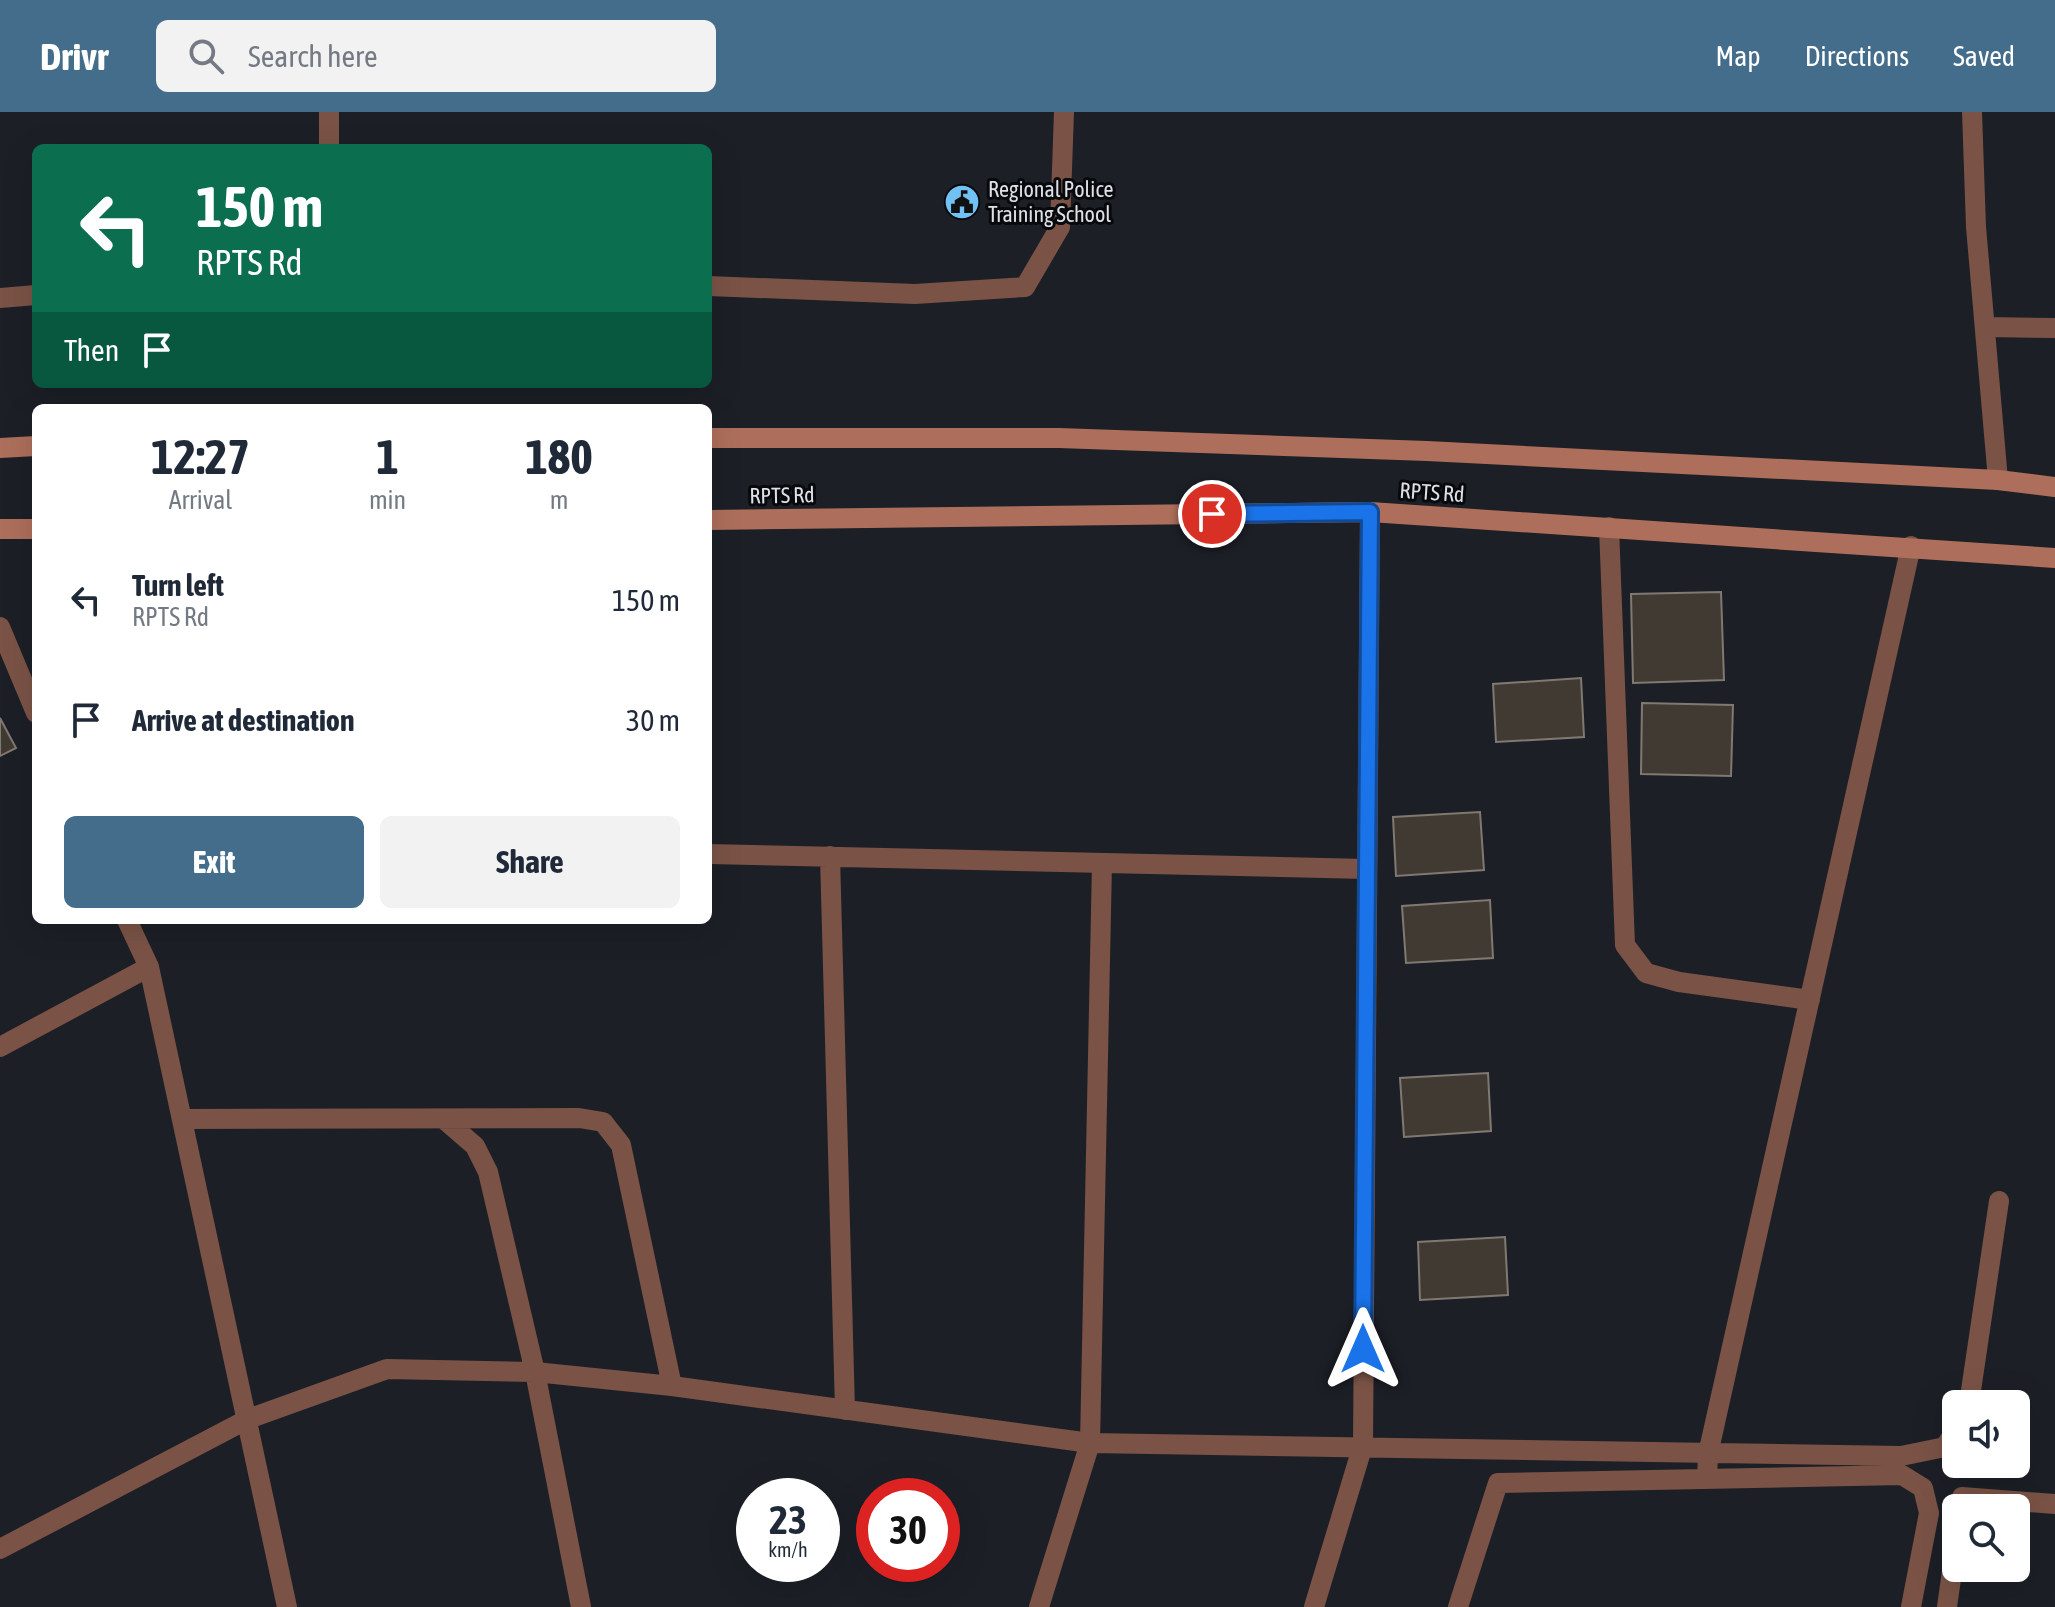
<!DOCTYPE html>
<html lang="en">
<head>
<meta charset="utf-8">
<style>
	body { margin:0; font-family:"Asap Condensed",sans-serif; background:#f2f2f3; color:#1f2937; height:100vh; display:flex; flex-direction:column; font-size:30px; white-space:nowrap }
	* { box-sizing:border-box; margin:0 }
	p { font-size:26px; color:#747a83 }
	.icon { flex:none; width:44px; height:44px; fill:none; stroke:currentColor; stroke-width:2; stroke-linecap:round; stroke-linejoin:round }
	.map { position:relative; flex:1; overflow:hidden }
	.side { position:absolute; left:32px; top:292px; width:680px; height:520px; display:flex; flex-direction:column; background:#fff; border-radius:12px; box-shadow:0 8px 32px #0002 }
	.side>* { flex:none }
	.top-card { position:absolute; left:32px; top:32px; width:680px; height:244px; border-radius:12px; box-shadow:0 8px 32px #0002; background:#0b6e4f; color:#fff; overflow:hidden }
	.buttons { position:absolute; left:1942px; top:1278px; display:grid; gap:16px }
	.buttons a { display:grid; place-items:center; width:88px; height:88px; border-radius:12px; background:#fff; box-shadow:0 8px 32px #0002; font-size:40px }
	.speed { position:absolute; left:736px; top:1366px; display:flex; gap:16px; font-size:40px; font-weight:700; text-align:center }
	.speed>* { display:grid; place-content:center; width:104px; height:104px; border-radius:50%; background:#fff; box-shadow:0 8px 32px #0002; line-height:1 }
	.speed small { font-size:20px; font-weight:400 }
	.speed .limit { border:12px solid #d22; background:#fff; color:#111 }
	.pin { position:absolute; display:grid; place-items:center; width:68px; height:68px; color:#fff; margin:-34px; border:4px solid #fff; border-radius:50%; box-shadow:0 2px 8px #0007 }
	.me { position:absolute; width:88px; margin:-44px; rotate:0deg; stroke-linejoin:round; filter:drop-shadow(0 0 6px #0008) }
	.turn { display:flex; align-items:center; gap:28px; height:168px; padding:0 32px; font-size:36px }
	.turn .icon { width:104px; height:104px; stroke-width:2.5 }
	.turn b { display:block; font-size:56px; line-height:68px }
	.then { display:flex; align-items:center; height:76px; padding:0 32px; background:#0003; gap:16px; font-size:30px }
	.eta { display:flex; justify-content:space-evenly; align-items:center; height:136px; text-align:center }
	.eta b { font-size:48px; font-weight:700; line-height:56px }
	.cta { display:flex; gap:16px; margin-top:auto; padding:16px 32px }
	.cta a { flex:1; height:92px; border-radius:12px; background:#446d8c; color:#fff; font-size:32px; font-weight:700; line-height:92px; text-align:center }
	.cta a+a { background:#f2f2f3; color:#1f2937 }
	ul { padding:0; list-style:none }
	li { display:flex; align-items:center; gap:24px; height:120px; padding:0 32px }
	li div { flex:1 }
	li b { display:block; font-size:30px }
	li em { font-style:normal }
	header { display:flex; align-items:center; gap:48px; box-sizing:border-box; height:112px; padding:0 40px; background:#446d8c; color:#fff }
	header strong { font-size:38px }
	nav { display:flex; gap:44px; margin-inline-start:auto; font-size:28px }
	.search { width:560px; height:72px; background:#f2f2f3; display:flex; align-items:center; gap:20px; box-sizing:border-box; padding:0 28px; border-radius:12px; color:#747a83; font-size:30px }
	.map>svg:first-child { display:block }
	.building { fill:#403a33; stroke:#807972; stroke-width:2 }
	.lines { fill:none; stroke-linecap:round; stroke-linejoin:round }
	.street { stroke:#7a5346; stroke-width:20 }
	.secondary { stroke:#ad6f5b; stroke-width:20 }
	.route-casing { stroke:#114b97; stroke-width:20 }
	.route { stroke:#1a73e8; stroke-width:14 }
	.labels { text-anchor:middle; stroke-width:6; stroke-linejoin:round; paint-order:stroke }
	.poi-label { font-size:22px; fill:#dee0e5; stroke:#08090c; text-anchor:start }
	.street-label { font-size:22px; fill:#dee0e5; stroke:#08090c }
</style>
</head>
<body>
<header>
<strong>Drivr</strong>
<div class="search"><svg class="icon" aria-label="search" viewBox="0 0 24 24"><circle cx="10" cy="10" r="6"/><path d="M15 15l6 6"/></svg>Search here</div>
<nav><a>Map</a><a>Directions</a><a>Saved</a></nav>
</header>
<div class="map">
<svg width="2055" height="1495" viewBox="0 0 2055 1495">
	<rect width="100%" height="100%" fill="#1c1f26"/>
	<path class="building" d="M1721 480 1724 568 1633 571 1631 482Z
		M1581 566 1584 625 1496 630 1493 572Z
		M1642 591 1733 593 1731 664 1641 662Z
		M0 606 16 636 0 644Z
		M1480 700 1484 758 1396 764 1393 705Z
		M1490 788 1493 846 1406 851 1402 794Z
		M1488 961 1491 1019 1404 1025 1400 966Z
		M1505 1125 1508 1183 1420 1188 1418 1130Z"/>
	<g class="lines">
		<path class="street" d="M329 0V36
			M1972 0 1976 115 1998 368
			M708 174 915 182 1025 175 1060 115 1064 0
			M0 186 36 183
			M1985 215 2055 216
			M1609 415 1625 833 1646 861 1679 870 1810 888
			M0 515 36 601
			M708 742 1367 757
			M830 744 845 1298
			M127 808 149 855 287 1495
			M0 935 149 855
			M182 1007 579 1006 603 1010 621 1033 672 1274
			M446 1009 475 1034 488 1060 535 1260 581 1495
			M1969 1292 1999 1089
			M1707 1367 1708 1342 1911 434
			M1961 1396 1962 1385 2055 1392
			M0 1437 248 1307 387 1257 535 1260 672 1274 1090 1331 1901 1344 1945 1335 1956 1318
			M1039 1495 1090 1331 1102 751
			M1314 1495 1363 1333 1370 400
			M1458 1495 1498 1371 1902 1363 1923 1376 1929 1401 1911 1495
			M1947 1495 1956 1431"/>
		<path class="secondary" d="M708 326H1059L1427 339 1998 368 2055 375
			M0 336 36 334
			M708 408 1370 400 2055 446
			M0 417H36"/>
	</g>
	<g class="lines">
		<defs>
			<path id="route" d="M1212 402 1370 400 1363 1237"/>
		</defs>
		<use href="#route" class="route-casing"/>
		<use href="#route" class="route"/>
	</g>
	<defs>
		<symbol id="civic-disc" viewBox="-11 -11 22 22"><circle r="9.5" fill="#71c1f5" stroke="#08090c"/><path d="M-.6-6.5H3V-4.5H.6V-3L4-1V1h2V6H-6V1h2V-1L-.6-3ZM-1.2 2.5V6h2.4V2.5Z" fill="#111"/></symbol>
	</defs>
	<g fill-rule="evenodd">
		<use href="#civic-disc" x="942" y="70" width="40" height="40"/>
	</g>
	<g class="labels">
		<g class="poi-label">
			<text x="988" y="85">Regional Police<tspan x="988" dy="25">Training School</tspan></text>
		</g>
		<g class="street-label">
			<text transform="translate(1432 380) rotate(4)" y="8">RPTS Rd</text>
			<text transform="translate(782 383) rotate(-1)" y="8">RPTS Rd</text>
		</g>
	</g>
</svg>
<div class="buttons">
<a><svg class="icon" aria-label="sound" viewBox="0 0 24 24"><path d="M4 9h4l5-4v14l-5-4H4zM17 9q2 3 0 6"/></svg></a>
<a><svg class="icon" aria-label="search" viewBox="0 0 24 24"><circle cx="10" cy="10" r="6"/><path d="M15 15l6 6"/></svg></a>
</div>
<div class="speed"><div>23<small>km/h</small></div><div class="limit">30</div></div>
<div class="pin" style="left:1212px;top:402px;background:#d93025"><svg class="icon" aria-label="arrive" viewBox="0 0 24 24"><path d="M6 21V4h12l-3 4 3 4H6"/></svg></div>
<svg class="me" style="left:1363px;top:1237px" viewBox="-20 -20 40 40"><path d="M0-17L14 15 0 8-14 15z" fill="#1a73e8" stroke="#fff" stroke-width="4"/></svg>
<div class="top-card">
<div class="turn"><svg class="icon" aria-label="left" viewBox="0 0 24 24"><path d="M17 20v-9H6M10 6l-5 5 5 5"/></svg><div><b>150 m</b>RPTS Rd</div></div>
<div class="then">Then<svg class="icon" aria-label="arrive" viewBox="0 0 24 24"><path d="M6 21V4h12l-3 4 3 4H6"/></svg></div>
</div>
<section class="side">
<div class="eta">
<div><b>12:27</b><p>Arrival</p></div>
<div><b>1</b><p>min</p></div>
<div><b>180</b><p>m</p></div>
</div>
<ul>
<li><svg class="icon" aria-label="left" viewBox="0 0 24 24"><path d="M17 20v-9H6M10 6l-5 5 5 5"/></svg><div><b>Turn left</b><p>RPTS Rd</p></div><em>150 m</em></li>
<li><svg class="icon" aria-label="arrive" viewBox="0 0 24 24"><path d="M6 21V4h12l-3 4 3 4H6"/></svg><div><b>Arrive at destination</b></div><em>30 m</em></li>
</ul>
<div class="cta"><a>Exit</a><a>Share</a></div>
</section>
</div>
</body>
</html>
